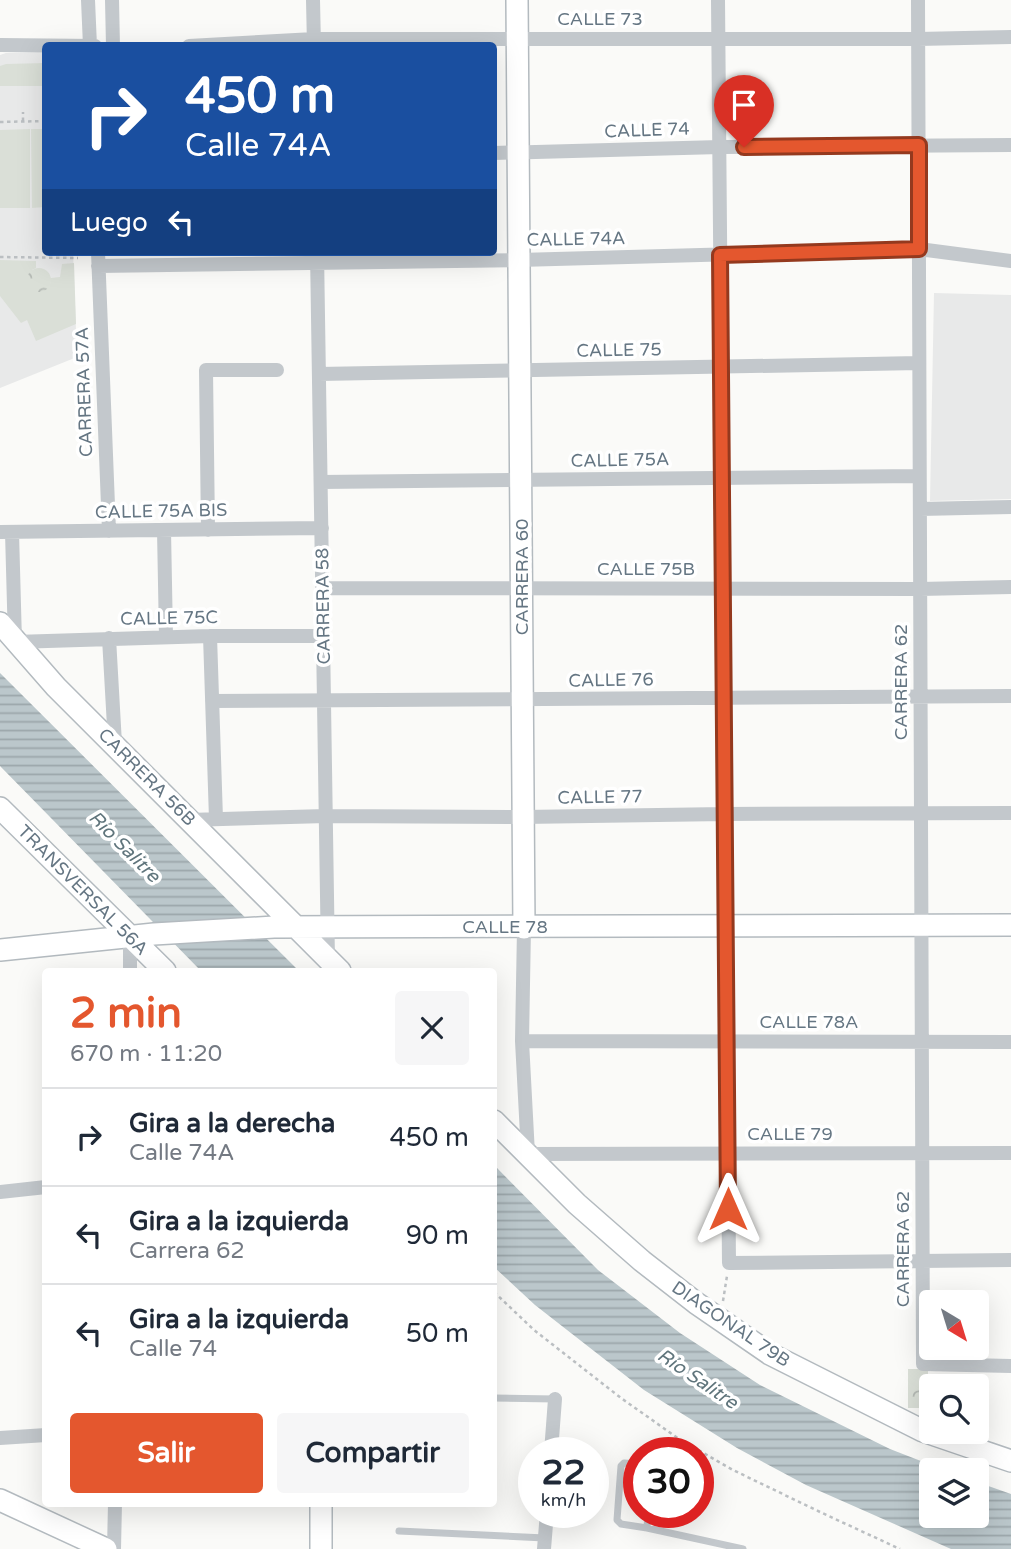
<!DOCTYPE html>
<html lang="es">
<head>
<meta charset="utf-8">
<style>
	body { margin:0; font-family:"Varela Round",sans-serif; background:#f6f6f7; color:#1f2937; height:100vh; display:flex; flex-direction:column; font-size:26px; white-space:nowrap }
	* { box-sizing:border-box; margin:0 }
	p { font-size:23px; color:#747a83 }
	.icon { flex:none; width:38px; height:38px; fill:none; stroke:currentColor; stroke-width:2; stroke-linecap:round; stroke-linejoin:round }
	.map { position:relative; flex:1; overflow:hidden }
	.panel { position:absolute; left:42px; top:968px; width:455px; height:539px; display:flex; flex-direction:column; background:#fff; border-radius:7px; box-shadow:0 7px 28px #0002 }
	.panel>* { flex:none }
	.banner { position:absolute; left:42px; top:42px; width:455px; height:214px; border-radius:7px; box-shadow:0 7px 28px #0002; background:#1a4fa0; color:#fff; overflow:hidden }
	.needle { width:46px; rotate:142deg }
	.buttons { position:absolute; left:919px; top:1290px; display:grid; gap:14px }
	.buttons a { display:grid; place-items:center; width:70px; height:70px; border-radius:7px; background:#fff; box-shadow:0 7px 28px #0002; font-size:35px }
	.speed { position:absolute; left:518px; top:1437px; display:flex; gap:14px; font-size:35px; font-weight:700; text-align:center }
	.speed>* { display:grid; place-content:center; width:91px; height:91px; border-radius:50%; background:#fff; box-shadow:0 7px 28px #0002; line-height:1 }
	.speed small { font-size:18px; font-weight:400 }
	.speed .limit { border:10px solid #d22; background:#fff; color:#111 }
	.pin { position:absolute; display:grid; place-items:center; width:60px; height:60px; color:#fff; margin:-72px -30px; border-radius:50% 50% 50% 0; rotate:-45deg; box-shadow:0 0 7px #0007 }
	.pin .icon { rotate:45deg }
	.me { position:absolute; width:77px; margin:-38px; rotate:0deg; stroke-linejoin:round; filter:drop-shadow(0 0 5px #0008) }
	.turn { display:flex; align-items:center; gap:24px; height:147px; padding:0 28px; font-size:32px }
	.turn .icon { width:91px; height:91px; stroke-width:2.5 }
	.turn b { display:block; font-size:49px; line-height:60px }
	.then { display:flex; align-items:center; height:66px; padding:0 28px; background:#0003; gap:14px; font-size:26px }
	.round { display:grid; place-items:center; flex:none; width:74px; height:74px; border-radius:7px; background:#f6f6f7 }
	.overview { display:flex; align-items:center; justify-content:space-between; height:119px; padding:0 28px }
	h1 { font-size:42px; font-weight:800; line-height:52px; color:#e4572e }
	.cta { display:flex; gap:14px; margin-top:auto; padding:14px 28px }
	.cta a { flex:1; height:80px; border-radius:7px; background:#e4572e; color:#fff; font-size:28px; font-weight:800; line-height:80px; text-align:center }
	.cta a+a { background:#f6f6f7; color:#1f2937 }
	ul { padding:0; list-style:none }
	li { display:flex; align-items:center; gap:21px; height:98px; padding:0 28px; border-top:2px solid #e0e1e3 }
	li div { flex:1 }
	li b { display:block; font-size:26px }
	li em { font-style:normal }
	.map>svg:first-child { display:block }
	.built { fill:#e8e9e9 }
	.green { fill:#dadfd7 }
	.park { fill:url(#park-crowns) }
	.water { fill:url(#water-rules) }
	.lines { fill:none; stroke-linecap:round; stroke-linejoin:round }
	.secondary-casing { stroke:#b3babf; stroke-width:24 }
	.path { stroke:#bbbfc2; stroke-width:2.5; stroke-dasharray:3.5 3.5; stroke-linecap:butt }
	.lane { stroke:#c3c8cc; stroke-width:7 }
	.street { stroke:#c3c8cc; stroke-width:14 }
	.secondary { stroke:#fff; stroke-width:21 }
	.route-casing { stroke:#94391e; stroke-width:18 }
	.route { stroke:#e4572e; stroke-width:12 }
	.labels { text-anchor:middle; stroke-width:7; stroke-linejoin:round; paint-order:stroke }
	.street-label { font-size:18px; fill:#657683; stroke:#fff }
	.water-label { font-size:19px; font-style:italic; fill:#60757c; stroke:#fff }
</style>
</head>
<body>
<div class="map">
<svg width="1011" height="1549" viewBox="0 0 1011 1549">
	<defs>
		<pattern id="park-crowns" width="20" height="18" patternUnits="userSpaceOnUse" patternTransform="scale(1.75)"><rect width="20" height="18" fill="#dadfd7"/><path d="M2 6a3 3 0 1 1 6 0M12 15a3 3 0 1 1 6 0" fill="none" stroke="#b4b9b4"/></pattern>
		<pattern id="water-rules" width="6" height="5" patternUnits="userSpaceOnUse" patternTransform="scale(1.75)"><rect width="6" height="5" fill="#bbc7cb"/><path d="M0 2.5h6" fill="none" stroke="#9ca6aa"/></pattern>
	</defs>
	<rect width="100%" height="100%" fill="#fafaf8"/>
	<path class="built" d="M45 52 46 252H73L77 357 0 388V55L6 53Z
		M934 293 1011 295V499L930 501Z"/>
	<path class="green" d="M45 63V86H0V66L6 64Z
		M30 129V208H0V130Z
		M31 129H45V207L32 208Z
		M0 260 36 261V268L32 270 36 291C45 292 51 287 51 278L60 277 62 264 74 263 76 324 36 341 27 320 21 323 0 296Z"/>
	<path class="park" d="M27 280a12 12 0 1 1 24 0a12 12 0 1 1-24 0Z
		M908 1369H928V1408H908Z"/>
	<path class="water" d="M0 673 299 971H201L0 766Z
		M494 1165 598 1270 680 1333 760 1385 890 1449 944 1470H931V1516H976L977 1482 1011 1494V1549H951L806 1485 737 1448 644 1390 535 1305 494 1267Z"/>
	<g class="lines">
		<defs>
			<path id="secondary" d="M517 0 524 928
				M0 623 56 687 340 971
				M0 808 165 971
				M0 950 154 934 274 927 1011 925
				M494 1121 577 1204 642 1261 696 1303 770 1354 923 1431 1011 1461
				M0 1500 106 1549
				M321 1549V1503"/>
		</defs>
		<use href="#secondary" class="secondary-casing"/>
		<path class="path" d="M23 121V112
			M0 122 46 121
			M0 257 78 258
			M494 1292 534 1330 621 1398 679 1439 733 1470 820 1512 900 1549
			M723 1301 727 1276
			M930 1417 931 1378"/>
		<path class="lane" d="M494 1398 555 1399
			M639 1464 624 1463 621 1466 617 1520 621 1524 647 1528 743 1549
			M647 1528 648 1512
			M399 1531 545 1538"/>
		<path class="street" d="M88 0 90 46
			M112 0 113 46
			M313 0 314 46
			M718 0 729 1263 1011 1260
			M918 0 923 1364 1011 1366
			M0 45 95 46
			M189 46 314 39H918L1011 37
			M494 153 720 147 1011 145
			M98 252 109 531
			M317 252 328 960
			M98 266 519 260 919 249 1011 261
			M319 374 919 363
			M321 482 919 476
			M920 509 1011 507
			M164 530 166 637
			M208 530 206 370H277
			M0 532 322 528
			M12 532 15 642 210 636H324
			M323 588 920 589 1011 587
			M210 636 216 819
			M109 638 115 744
			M212 701 1011 696
			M189 820 326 816 523 817 725 814 1011 813
			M524 928 522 1041 528 1154 1011 1153
			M130 971V936
			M522 1041 1011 1042
			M0 1192 46 1187
			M0 1438 46 1435
			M551 1452 555 1399
			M114 1549 115 1503
			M544 1549 547 1512"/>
		<use href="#secondary" class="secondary"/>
	</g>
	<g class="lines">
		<defs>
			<path id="route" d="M728 1209 720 255 919 249V145L744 147"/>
		</defs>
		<use href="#route" class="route-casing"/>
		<use href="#route" class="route"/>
	</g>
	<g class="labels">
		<g class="street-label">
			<text x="600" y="25">CALLE 73</text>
			<text transform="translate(647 130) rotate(-2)" y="6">CALLE 74</text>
			<text transform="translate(576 239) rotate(-1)" y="6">CALLE 74A</text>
			<text transform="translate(619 350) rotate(-1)" y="6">CALLE 75</text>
			<text transform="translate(84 392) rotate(-92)" y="6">CARRERA 57A</text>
			<text transform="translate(620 460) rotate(-1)" y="6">CALLE 75A</text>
			<text transform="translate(161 511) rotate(-1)" y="6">CALLE 75A BIS</text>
			<text x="646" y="575">CALLE 75B</text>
			<text transform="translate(522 577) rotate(-90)" y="6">CARRERA 60</text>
			<text transform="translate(323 606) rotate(-91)" y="6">CARRERA 58</text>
			<text transform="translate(169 618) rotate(-1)" y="6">CALLE 75C</text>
			<text transform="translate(611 680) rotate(-1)" y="6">CALLE 76</text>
			<text transform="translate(901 682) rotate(-90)" y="6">CARRERA 62</text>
			<text transform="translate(147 777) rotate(45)" y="6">CARRERA 56B</text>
			<text transform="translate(600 797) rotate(-1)" y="6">CALLE 77</text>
			<text transform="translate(83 890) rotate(45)" y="6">TRANSVERSAL 56A</text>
			<text x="505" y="933">CALLE 78</text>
			<text x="809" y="1028">CALLE 78A</text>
			<text x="790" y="1140">CALLE 79</text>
			<text transform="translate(903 1249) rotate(-90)" y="6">CARRERA 62</text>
			<text transform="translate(731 1324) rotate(34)" y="6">DIAGONAL 79B</text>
		</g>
		<g class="water-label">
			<text transform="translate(125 846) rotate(45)" y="7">Río Salitre</text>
			<text transform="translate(698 1378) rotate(34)" y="7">Río Salitre</text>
		</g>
	</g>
</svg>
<div class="buttons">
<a><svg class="needle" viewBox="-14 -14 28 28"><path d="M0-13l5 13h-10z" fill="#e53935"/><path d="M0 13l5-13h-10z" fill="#747a83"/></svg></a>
<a><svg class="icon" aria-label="search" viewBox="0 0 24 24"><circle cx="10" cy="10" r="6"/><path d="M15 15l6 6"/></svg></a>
<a><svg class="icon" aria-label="layers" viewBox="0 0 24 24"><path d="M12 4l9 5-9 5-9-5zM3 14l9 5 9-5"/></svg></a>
</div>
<div class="speed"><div>22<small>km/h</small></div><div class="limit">30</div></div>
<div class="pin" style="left:744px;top:147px;background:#d93025"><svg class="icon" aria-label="arrive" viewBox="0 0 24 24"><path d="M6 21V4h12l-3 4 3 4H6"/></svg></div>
<svg class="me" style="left:728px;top:1209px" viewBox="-20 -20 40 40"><path d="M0-17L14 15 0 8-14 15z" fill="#e4572e" stroke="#fff" stroke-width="4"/></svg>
<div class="banner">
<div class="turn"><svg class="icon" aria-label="right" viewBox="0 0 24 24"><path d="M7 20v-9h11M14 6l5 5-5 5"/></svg><div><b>450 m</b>Calle 74A</div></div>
<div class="then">Luego<svg class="icon" aria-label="left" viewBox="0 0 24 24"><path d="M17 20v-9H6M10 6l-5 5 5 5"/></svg></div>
</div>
<section class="panel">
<div class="overview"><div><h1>2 min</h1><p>670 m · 11:20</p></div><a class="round"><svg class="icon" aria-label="close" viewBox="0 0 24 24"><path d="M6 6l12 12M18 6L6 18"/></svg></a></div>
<ul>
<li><svg class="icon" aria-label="right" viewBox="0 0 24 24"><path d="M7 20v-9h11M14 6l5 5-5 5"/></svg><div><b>Gira a la derecha</b><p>Calle 74A</p></div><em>450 m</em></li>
<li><svg class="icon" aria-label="left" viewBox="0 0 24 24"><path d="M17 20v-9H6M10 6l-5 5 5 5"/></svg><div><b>Gira a la izquierda</b><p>Carrera 62</p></div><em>90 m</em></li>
<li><svg class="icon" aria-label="left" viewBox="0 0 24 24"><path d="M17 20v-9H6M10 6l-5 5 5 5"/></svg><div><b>Gira a la izquierda</b><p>Calle 74</p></div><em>50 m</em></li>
</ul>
<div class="cta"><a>Salir</a><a>Compartir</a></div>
</section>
</div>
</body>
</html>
